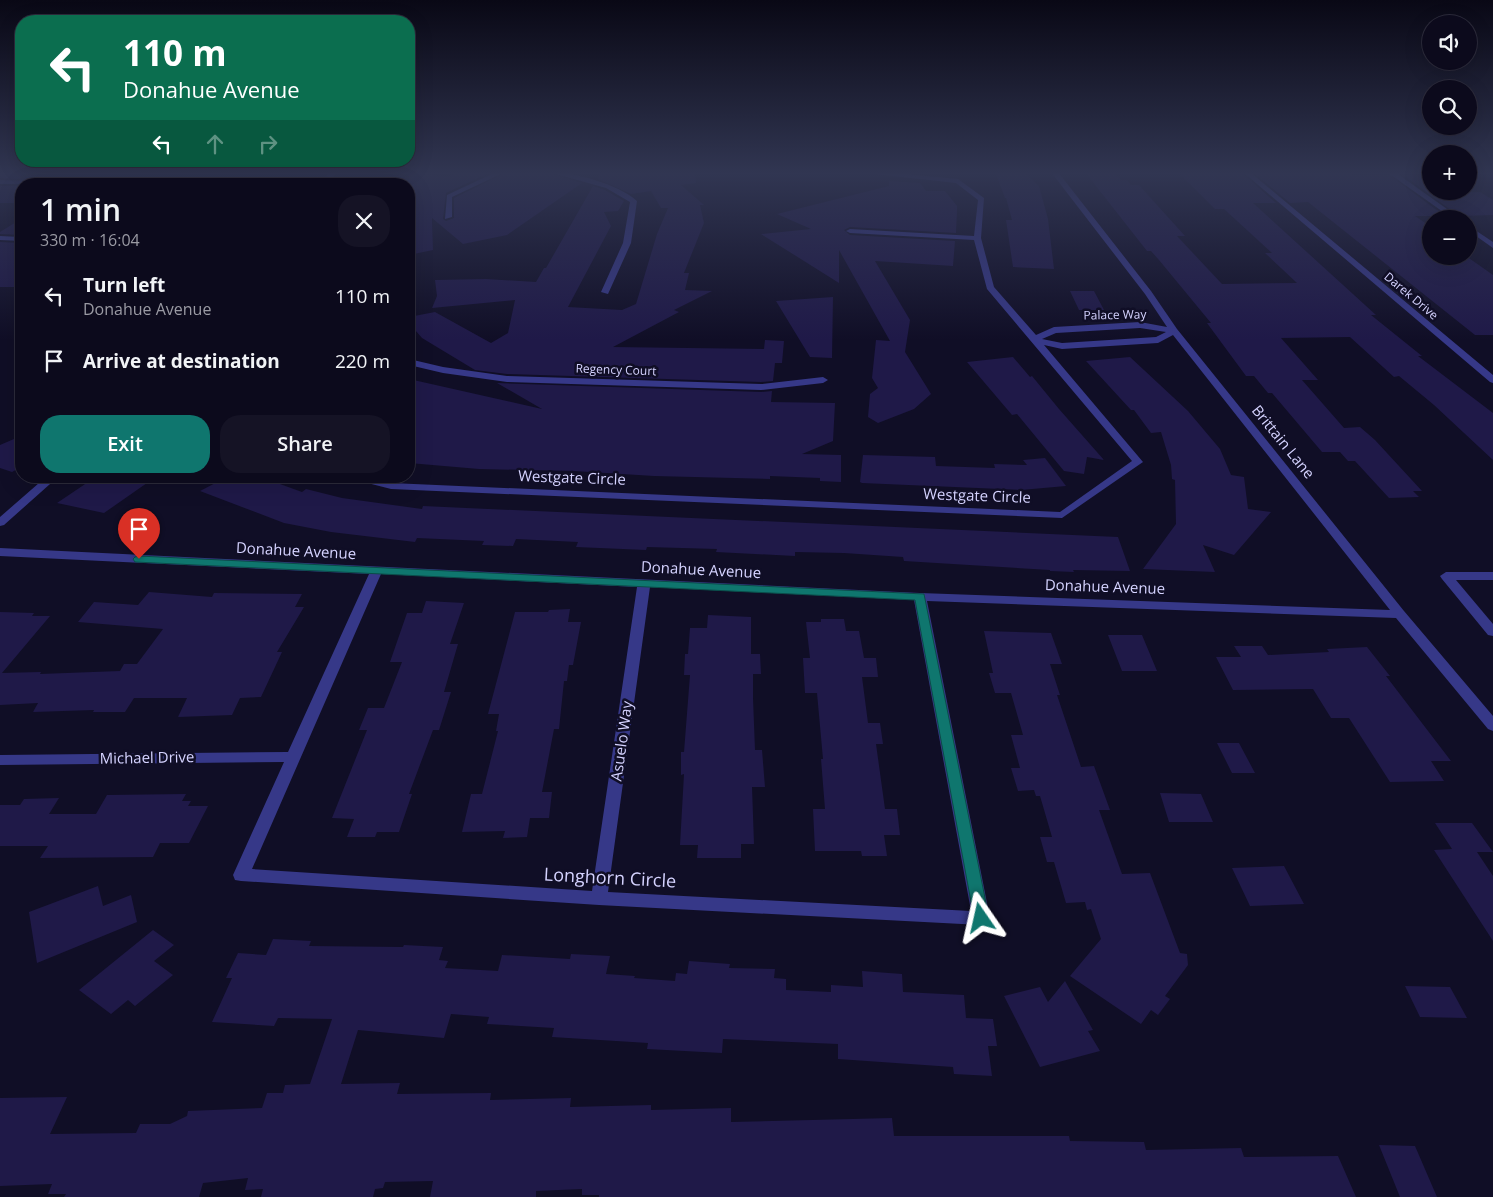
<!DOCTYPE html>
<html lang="en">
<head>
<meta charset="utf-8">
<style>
	body { margin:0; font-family:"Open Sans",sans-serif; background:#151325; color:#f1f3f6; height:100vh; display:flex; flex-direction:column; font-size:19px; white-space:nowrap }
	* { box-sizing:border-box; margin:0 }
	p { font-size:16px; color:#9a9aa3 }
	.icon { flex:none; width:28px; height:28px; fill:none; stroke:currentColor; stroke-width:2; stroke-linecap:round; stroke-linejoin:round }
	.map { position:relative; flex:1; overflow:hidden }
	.drawer { position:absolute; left:15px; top:178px; width:400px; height:305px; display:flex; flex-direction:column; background:#0c0a1c; border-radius:20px; box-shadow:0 5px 20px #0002,0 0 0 1px #2c2b3b }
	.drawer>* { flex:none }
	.top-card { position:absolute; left:15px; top:15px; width:400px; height:152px; border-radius:20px; box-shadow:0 5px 20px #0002,0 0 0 1px #2c2b3b; background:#0b6e4f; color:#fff; overflow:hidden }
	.buttons { position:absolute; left:1422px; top:15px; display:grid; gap:10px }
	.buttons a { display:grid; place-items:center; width:55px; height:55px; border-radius:50%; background:#0c0a1c; box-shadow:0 5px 20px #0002,0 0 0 1px #2c2b3b; font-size:25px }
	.pin { position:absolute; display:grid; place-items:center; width:42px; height:42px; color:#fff; margin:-51px -21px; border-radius:50% 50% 50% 0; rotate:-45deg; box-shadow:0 0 5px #0007 }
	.pin .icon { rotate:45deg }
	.me { position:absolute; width:55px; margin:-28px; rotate:349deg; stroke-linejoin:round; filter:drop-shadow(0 0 4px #0008) }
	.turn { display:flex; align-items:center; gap:18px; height:105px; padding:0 25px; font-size:22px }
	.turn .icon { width:65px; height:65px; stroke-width:2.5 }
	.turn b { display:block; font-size:35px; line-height:42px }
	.lanes { display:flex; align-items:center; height:48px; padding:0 25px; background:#0003; justify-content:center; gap:25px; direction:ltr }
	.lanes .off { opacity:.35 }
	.round { display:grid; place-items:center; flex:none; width:52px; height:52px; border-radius:20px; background:#151325 }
	.head { display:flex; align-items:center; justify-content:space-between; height:85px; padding:0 25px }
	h1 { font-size:30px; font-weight:600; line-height:38px }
	.action { display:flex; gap:10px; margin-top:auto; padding:10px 25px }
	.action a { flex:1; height:58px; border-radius:20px; background:#0f766e; color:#fff; font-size:20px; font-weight:600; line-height:58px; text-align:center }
	.action a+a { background:#151325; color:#f1f3f6 }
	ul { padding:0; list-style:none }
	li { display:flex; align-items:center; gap:15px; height:65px; padding:0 25px }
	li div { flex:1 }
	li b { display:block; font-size:19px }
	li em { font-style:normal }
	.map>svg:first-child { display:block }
	.building { fill:#1f1948 }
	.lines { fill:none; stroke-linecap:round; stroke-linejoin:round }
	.minor { fill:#363888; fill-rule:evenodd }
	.route { fill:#0f766e; stroke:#0a4d48 }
	.labels { text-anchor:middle; stroke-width:5; stroke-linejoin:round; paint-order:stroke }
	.far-street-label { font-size:12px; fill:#d5d3ff; stroke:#100e26 }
	.street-label { font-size:15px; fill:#d5d3ff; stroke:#100e26 }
	.near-street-label { font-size:18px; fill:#d5d3ff; stroke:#100e26 }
</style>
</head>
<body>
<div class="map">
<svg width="1493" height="1197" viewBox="0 0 1493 1197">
	<rect width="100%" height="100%" fill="#100e26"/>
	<path class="building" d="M0 172H21V179L0 178Z
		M409 172 449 177 456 172H491L446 193 443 219 446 221 454 218V198L507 172H547L582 183 507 235 463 244 432 218 433 250 409 255Z
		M601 172H695L696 183 681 185 704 205H700L704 223 684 273H689L685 290 712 291 674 310 679 312 613 347 764 349 765 340 784 341 782 363H775L773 381 761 382 507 374 475 370 422 338 409 323V317L435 312 491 343 508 333 515 300 432 308 437 296 435 280 486 279 536 282 544 268H546L593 186 605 190 624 201 618 211 604 212 611 226 568 307 622 310 636 304 657 234 668 208H661L651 191 631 194 598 179Z
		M995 172H1024L1039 186 1048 219 1054 269 1013 267 1006 220H1012L1006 198H1005Z
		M1085 172H1114L1121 180H1127L1131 185H1139L1185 236H1177L1222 284 1297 283 1265 253H1272L1224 209H1215L1178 172 1242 173 1276 203H1253L1376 315H1371L1422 356H1418L1493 413V460L1434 405 1399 376 1394 377 1350 337 1281 338 1318 380H1302L1344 428 1360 427 1375 440 1422 491H1413L1419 497 1389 498 1355 461H1348L1340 452H1322L1272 393H1268L1254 376H1246L1207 323H1211L1159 260 1151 251H1147Z
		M1349 172 1353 175H1389L1445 216H1415L1431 227V256H1466L1493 275V335H1475L1308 202 1290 203 1254 173Z
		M1403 175 1431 176V193L1480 192 1493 200V215L1459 216Z
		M889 181 920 183 926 191H945L957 206V211L956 233 850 227 844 230 850 235 955 241 953 266 875 261 910 320 905 352 931 394 914 409 878 423 868 417 870 394 878 388 872 378 876 340 890 341 839 250V283L761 234 811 229 777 214 889 186Z
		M0 186H21V203H0Z
		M21 219V235L0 234V232Z
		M0 242 21 243V287H0Z
		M1070 291H1094L1104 310H1079Z
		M833 297 832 358 810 357 776 301Z
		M1013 357 1030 377 1032 376 1059 409 1104 460 1087 457 1084 474 1064 471 1017 414 1012 415 967 362Z
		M1130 357 1188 411 1220 449 1231 475 1244 477 1248 509 1271 512 1234 555 1203 545 1215 572 1143 569 1176 524 1175 480 1172 479 1171 465 1161 432 1151 433 1134 410H1131L1086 361Z
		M409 379 542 409 497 383 761 392 772 391 771 402 835 403 833 441 802 454 841 455V482L820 481V478L770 476V479L654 476 574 471 479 469 409 463Z
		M21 436V467L12 472 0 468V445Z
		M863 455 935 457 936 466 995 468 994 464 1027 465 1023 460 1045 458 1066 486 1021 490 862 483 860 482Z
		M97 476H157L104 513 57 503Z
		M229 476H258L302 492 306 489 342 498 422 509 423 506 1118 537 1130 571 1073 570 1074 572 1050 571V570L904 561 903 557 844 553 795 552V556L716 552 717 549 647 547 646 550 576 547 578 542 516 539 513 546 482 545 484 541 417 538 415 542 331 532 284 523 200 491Z
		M149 592 212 597 214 593 302 594 295 607H304L277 652H282L261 697 240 698 232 715 178 717 187 698H134L125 712H93L94 710 33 712 38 703 0 705V612L34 613 32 616H50L2 673 41 672 40 674 120 671 124 664H137L163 629 78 622 94 602 138 605Z
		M426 601 464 603 450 644H458L444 692H451L439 730H433L409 794H412L399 832H377L375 837H347L354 819 332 818 367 730H359L368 708H384L402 662H390L407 613H422Z
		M570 609 568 622H581L573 665H569L567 681H564L559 729H554L542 792H552L549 818H530L527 837 503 838 505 831 462 832 471 794H482L498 731H496L499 714H488L515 612H548L549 610Z
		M708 615 751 617V654H760L761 674H753V698L755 750H762L765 787H752L754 844H741V858H697L698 845H680L684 774 681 775V752H684L690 675H684L685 654H688L690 628H707Z
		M821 619H844L846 631H859L864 658H876L878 677H862L868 723H880L883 744H876L885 809H897L900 835H884L887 856H862L861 851H815L813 809H825L821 759H823L817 693H805L803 658H810L806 622H821Z
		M984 631 1051 633 1062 664H1050L1060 695H1057L1081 767 1094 766 1110 810H1099L1122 874 1150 873 1180 953 1187 954 1188 965 1165 996 1170 999 1158 1015 1151 1010 1141 1024 1070 976 1101 939 1091 909 1087 910 1085 902 1066 903 1054 862H1047L1040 837H1052L1040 796H1036L1034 790 1018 791 1011 768H1020L1011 735H1023L1011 693H995L989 673H993Z
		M1108 635H1142L1157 671H1122Z
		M1234 646H1262L1268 655 1329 652 1327 649 1367 647 1390 676H1386L1451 761H1431L1444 781 1390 782 1349 718H1331L1313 689 1233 690 1216 657H1241Z
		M1217 743H1239L1255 773H1232Z
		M1160 793 1201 794 1213 822H1169Z
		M186 794 182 801H191L188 806H208L189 843H160L153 857 40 858 48 846H0V805H20L24 799 59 798 49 814H96L107 795Z
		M1435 823H1472L1493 852H1477L1493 876V941L1434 850 1452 849Z
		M1284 866 1304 904 1250 906 1232 868Z
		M98 886 103 906 131 895 137 922 37 963 29 912Z
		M153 930 174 945 154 961 173 975 135 1006 128 1000 111 1014 79 990Z
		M273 939 311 941 309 946 403 947 404 945 443 947 439 960 448 961 445 968 498 971 502 955 570 959 571 954 610 956 606 974 635 976 634 978 675 981 676 973 687 974 689 961 730 964 729 968 775 969 774 978 786 979V990L831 992V985L863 987 862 971 902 974 903 992 964 995 966 1018 993 1019 997 1046H988L992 1076 954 1074 953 1067 838 1059V1044L723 1039 722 1053 647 1049 648 1043 552 1037 554 1028 487 1024 489 1017 451 1014 444 1038 358 1030 341 1084 400 1083 397 1094 491 1093 490 1100 571 1098 570 1107 651 1105V1110L731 1108V1122L892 1118 894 1136H1069L1070 1141 1144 1142 1146 1150 1241 1148 1244 1157 1338 1156 1356 1197H599V1195H582V1189L536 1191V1197H430L433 1181 385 1182 383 1188 375 1189 373 1197H261L263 1189 245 1190 248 1178 203 1183 199 1197H64L66 1194H48L52 1184 0 1186V1098L67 1097 50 1134 136 1133 140 1124H170L187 1116 188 1111 262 1108 267 1093H283L285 1085 310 1084 332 1019 278 1018 274 1026 212 1022 232 978H226L238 953 266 955Z
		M1065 981 1093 1030 1088 1031 1100 1051 1040 1067 1004 996 1040 987 1048 1002Z
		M1405 986 1450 987 1467 1018 1420 1017Z
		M1379 1145 1415 1146 1437 1197H1400Z"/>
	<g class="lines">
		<path class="minor" d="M330 172H337L326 184H319Z
			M496 172H505L452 197V217L445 219 447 195Z
			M549 172C574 172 618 184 637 201L631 243 608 294 601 292 623 243 630 202 606 188Z
			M857 172H885L958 179 984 198 981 238 994 287 1036 335 1054 327 1140 322 1167 327 1145 294 1051 172H1058L1151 291 1177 329 1404 611 1493 716V731L1488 729 1396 618 927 601 990 918 987 923 981 925 599 905 241 881 235 880 233 875 284 762 0 765V755L288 752 369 574 0 556V548L920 593 1390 610 1173 335 1158 343 1062 349 1044 345 1143 462 1062 518 391 489 348 478 347 476H366L391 483 1060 512 1132 461 987 289 974 240 850 233 846 231 850 229 974 236 978 200 956 183ZM1140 328 1166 332 1156 337 1062 343 1042 339 1056 333ZM381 574 637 587 592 891 252 869ZM650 587 914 600 971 911 608 892Z
			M1243 172H1250L1493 375V383L1490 382Z
			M1387 172H1395L1461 219H1453Z
			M0 180 71 182 74 184H0Z
			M167 180 168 181 165 183 127 184Z
			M1469 226 1493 242V248L1469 231Z
			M0 236 21 237V241L0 240Z
			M409 359 443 367 507 376 761 384 823 377 828 380 823 383 761 390 507 382 443 373 409 365Z
			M47 476H59L4 525 0 526V517Z
			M1446 572H1493V580H1456L1493 624V636L1488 635 1442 579 1440 576Z"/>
	</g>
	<linearGradient id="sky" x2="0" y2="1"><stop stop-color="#090815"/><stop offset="0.51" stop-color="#313652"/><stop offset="1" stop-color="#313652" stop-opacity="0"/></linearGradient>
	<rect width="1493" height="340" fill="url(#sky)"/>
	<path class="route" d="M139 556 924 594 989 918 987 923 981 924 976 923 974 918 915 600 135 562 133 559 135 557Z"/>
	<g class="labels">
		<g class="far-street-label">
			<text transform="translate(1411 296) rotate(40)" y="4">Darek Drive</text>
			<text transform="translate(1115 315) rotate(-1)" y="4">Palace Way</text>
			<text transform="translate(616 370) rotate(2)" y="4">Regency Court</text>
		</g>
		<g class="street-label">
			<text transform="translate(1283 442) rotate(51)" y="5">Brittain Lane</text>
			<text transform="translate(572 478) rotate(2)" y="5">Westgate Circle</text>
			<text transform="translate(977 496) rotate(2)" y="5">Westgate Circle</text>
			<text transform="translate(296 551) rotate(3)" y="5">Donahue Avenue</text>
			<text transform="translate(701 570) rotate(3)" y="5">Donahue Avenue</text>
			<text transform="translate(1105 587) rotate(2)" y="5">Donahue Avenue</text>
			<text transform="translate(622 741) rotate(-82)" y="5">Asuelo Way</text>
			<text transform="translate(147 758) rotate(-1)" y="5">Michael Drive</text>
		</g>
		<g class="near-street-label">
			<text transform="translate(610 878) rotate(3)" y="6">Longhorn Circle</text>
		</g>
	</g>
</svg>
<div class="buttons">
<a><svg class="icon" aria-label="sound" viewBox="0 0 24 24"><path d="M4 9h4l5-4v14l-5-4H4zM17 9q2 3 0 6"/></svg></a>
<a><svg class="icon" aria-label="search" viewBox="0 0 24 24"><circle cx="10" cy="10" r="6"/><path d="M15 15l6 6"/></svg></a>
<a>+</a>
<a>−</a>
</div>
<div class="pin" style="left:139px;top:559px;background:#d93025"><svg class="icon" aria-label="arrive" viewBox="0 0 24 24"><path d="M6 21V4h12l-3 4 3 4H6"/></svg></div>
<svg class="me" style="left:981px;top:918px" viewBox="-20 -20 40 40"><path d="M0-17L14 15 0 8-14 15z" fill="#0f766e" stroke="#fff" stroke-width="4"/></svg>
<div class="top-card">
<div class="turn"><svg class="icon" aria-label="left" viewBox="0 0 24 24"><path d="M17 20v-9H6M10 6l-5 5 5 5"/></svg><div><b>110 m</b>Donahue Avenue</div></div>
<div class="lanes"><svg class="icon" aria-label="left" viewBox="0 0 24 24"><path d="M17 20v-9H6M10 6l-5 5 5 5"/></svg><svg class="icon off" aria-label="ahead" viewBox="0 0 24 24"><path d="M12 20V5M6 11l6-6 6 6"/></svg><svg class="icon off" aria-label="right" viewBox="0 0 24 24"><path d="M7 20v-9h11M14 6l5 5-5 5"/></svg></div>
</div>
<section class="drawer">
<div class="head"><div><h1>1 min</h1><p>330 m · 16:04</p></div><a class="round"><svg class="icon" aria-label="close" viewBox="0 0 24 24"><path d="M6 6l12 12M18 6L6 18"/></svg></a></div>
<ul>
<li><svg class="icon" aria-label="left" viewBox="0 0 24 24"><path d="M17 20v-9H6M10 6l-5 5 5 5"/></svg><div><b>Turn left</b><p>Donahue Avenue</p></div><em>110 m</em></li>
<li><svg class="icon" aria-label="arrive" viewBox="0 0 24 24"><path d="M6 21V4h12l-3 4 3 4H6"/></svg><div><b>Arrive at destination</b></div><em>220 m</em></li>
</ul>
<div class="action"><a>Exit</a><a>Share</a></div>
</section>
</div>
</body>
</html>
